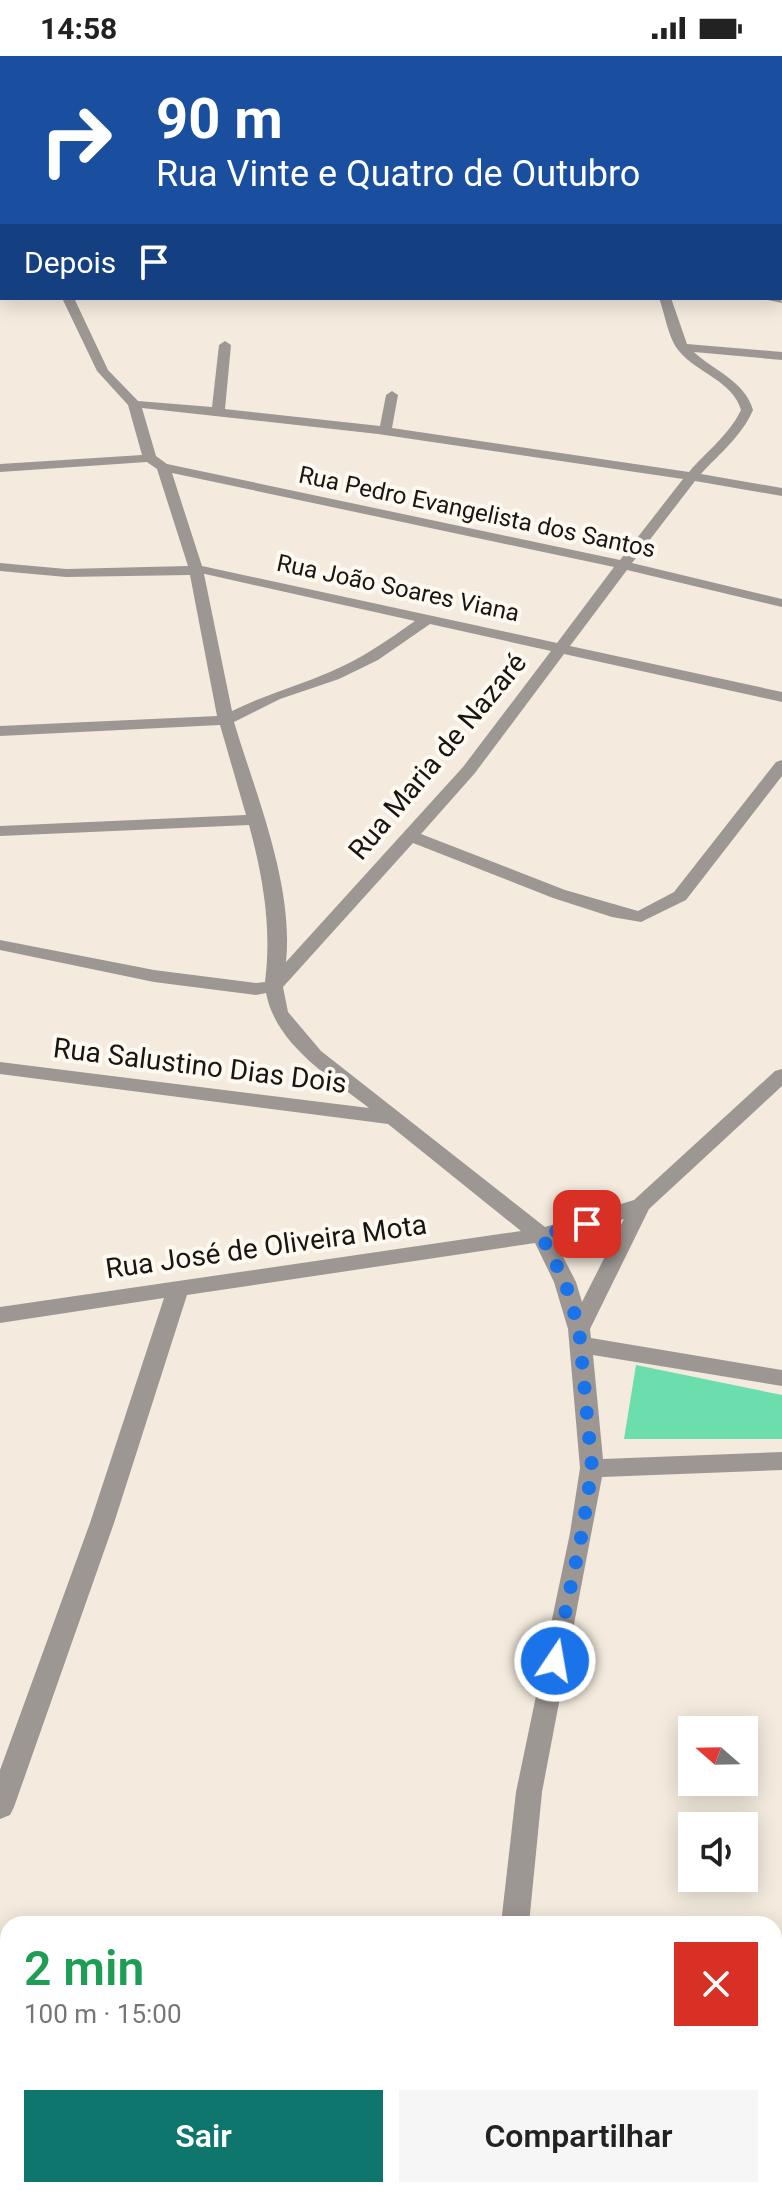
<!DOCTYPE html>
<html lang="pt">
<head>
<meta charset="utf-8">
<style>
	body { margin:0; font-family:Roboto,sans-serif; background:#f6f6f6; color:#222; height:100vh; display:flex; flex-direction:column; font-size:30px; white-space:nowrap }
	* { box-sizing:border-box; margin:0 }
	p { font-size:26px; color:#767676 }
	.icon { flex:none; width:44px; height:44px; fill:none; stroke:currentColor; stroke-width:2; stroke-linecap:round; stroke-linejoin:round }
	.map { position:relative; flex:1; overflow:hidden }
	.drawer { position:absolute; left:0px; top:1860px; width:782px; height:282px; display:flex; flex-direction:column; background:#fff; border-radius:24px 24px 0 0; box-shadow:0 4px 20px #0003 }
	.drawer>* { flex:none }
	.guide { position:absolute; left:0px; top:0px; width:782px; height:244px; box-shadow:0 4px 20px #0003; background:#1a4fa0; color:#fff; overflow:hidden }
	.needle { width:52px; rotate:290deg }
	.buttons { position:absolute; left:678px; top:1660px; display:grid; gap:16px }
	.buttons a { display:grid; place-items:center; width:80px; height:80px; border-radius:0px; background:#fff; box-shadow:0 4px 20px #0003; font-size:40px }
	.pin { position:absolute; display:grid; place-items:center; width:68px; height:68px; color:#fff; margin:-34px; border-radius:16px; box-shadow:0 4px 12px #0006 }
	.me { position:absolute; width:88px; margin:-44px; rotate:12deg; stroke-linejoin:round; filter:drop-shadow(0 0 6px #0008) }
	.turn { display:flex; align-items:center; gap:28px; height:168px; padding:0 24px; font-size:36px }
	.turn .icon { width:104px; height:104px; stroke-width:2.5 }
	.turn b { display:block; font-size:56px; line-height:68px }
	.then { display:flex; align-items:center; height:76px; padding:0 24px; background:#0003; gap:16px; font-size:30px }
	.round { display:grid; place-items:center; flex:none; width:84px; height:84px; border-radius:0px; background:#f6f6f6 }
	.headline { display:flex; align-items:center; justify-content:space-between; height:136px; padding:0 24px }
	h1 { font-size:48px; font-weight:600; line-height:60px; color:#1e9e55 }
	.action { display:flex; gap:16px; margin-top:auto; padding:16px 24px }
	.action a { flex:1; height:92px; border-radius:0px; background:#0f766e; color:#fff; font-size:32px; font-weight:600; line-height:92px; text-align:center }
	.action a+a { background:#f6f6f6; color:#222 }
	.status { display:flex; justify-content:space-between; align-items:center; height:56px; padding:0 40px; background:#fff; direction:ltr }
	.status svg { height:22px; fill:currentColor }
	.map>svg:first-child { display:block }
	.green { fill:#6cddac }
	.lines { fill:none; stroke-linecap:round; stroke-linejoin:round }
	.street { fill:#9c9793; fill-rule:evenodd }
	.secondary { fill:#766f68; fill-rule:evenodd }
	.route { stroke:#1a73e8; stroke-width:14; stroke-dasharray:0 25.2 }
	.labels { text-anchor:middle; stroke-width:8; stroke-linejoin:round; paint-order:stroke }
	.far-street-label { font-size:24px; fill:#191612; stroke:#fef9f1 }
	.street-label { font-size:28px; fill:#191612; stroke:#fef9f1 }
</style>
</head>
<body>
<div class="status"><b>14:58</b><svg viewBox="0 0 49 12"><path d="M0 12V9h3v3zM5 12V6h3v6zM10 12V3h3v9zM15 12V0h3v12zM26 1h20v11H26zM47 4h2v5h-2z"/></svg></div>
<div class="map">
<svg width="782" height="2141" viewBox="0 0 782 2141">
	<rect width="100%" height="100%" fill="#f4ebde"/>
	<path class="green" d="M636 1309 782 1339V1383H624Z"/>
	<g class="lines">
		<path class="street" d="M780 6 782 7V13L780 12Z
			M780 65 782 66V72L780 71Z
			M780 114H782V120H780Z
			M780 240 782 247 759 242H780Z
			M62 242H74L108 314 138 345 212 351 219 289 225 285 231 289 225 353 380 370 386 339 392 335 398 339 392 372 689 416C707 395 729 379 741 354 733 325 697 317 679 295 668 282 665 258 659 242H671L687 288 782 296V304L694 296C714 315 745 325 753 354 741 381 720 397 701 418L782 432V440L695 425 632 507 782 543V551L627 514 570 590 782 636V646L564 598 475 717 421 778 565 834 638 855 674 836 776 706 782 704V720L686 844 641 866 612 861 553 842 413 787 283 931 288 956 321 995 545 1171 634 1144 775 1015 782 1013V1030L649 1153 590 1273 591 1282 782 1314V1330L593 1299 603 1403 782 1396V1414L602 1421 542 1736 529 1868H501L516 1736 570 1477 580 1412 568 1273 554 1226 535 1187 187 1239 114 1467 14 1751 10 1759 0 1763V1714L90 1467 164 1242 0 1267V1251L521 1175 388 1068 0 1018V1006L369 1052C330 1021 276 989 266 937L256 939 154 926 0 894V884L154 914 256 927 265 926C272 872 263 821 249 769L0 780V770L246 759 220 669 0 680V670L217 660 190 519 66 521 0 515V507L66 513 188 510 157 413 147 406 0 416V408L142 399 128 349 97 315ZM142 352 378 378 683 423 620 504 167 408 156 400ZM172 417 614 511 557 587 202 510ZM204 518H205L415 565C388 584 361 603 330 616 297 630 264 639 232 655ZM430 568 551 595 463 711 286 906C294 829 256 739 234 666L280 643 339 623 378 604ZM624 1163 582 1246 576 1226 554 1183Z
			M0 1891 8 1892V1918L0 1917Z
			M774 1989 782 1990V2018L774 2017Z
			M479 2134H509L510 2141H478Z"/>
		<path class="secondary" d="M604 0H614L615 2H605Z
			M780 124H782V132H780Z"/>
	</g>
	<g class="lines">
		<path class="route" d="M555 1605 582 1477 592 1412 579 1273 565 1226 541 1179 587 1168"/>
	</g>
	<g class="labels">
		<g class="far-street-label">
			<text transform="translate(477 456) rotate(12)" y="8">Rua Pedro Evangelista dos Santos</text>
			<text transform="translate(398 532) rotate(12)" y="8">Rua João Soares Viana</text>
		</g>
		<g class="street-label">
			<text transform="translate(437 700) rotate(-50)" y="10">Rua Maria de Nazaré</text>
			<text transform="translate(200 1009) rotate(7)" y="10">Rua Salustino Dias Dois</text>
			<text transform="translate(266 1190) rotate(-8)" y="10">Rua José de Oliveira Mota</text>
		</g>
	</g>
</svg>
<div class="buttons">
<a><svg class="needle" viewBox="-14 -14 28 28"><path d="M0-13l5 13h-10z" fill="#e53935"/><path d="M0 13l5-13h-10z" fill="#767676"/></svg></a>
<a><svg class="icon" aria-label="sound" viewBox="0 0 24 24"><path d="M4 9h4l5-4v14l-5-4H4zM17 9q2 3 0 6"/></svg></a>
</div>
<div class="pin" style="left:587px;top:1168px;background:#d93025"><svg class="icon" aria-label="arrive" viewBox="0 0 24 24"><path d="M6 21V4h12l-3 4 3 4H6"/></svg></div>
<svg class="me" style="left:555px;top:1605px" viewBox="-20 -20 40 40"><circle r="17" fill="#1a73e8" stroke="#fff" stroke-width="3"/><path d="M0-11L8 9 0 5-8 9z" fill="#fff"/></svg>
<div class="guide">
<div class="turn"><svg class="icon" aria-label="right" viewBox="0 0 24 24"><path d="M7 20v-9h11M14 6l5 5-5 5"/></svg><div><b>90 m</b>Rua Vinte e Quatro de Outubro</div></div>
<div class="then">Depois<svg class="icon" aria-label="arrive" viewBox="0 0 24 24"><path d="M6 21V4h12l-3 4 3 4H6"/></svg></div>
</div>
<section class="drawer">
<div class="headline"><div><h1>2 min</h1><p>100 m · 15:00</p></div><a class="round" style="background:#d93025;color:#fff"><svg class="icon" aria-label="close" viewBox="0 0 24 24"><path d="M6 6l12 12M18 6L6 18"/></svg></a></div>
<div class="action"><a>Sair</a><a>Compartilhar</a></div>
</section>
</div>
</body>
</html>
